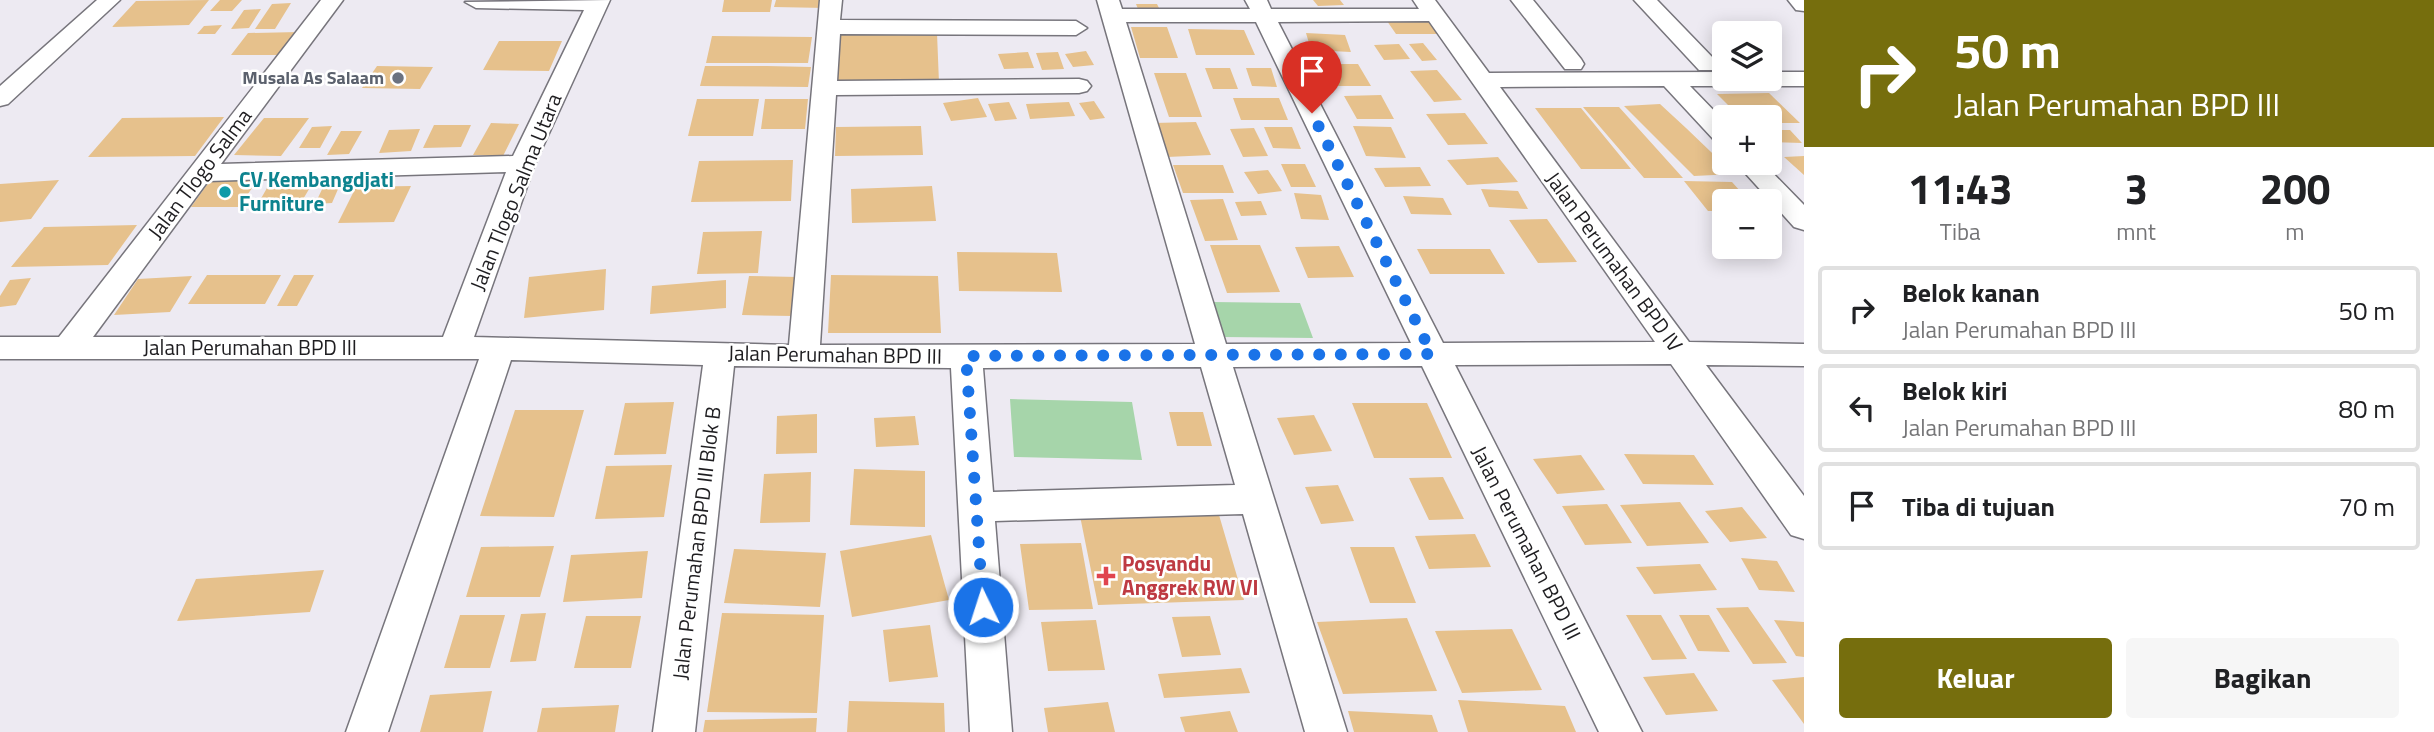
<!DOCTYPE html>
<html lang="id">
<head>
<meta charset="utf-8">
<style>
	body { margin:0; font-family:"Titillium Web",sans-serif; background:#f6f6f6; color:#202124; height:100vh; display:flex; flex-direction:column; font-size:26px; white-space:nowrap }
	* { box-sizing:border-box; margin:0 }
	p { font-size:23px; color:#757577 }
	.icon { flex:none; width:38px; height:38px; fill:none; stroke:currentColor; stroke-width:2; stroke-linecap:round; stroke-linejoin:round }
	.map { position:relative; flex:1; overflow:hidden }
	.sheet { display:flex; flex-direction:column; background:#fff; width:630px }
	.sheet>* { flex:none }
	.guide { background:#766e0d; color:#fff; overflow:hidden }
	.buttons { position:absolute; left:1712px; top:21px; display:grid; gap:14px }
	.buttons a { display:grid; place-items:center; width:70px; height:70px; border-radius:7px; background:#fff; box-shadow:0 4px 18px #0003; font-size:35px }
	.pin { position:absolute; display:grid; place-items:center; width:60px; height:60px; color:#fff; margin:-72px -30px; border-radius:50% 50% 50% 0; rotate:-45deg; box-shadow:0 0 7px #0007 }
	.pin .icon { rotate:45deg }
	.me { position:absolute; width:77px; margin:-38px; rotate:356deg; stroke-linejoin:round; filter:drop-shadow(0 0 5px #0008) }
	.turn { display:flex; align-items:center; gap:24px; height:147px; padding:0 35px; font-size:32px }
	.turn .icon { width:91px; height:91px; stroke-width:2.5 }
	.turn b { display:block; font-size:49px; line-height:60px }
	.eta { display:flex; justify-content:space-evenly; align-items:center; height:119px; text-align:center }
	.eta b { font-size:42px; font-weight:700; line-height:49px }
	.button { display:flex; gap:14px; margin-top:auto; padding:14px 35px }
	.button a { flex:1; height:80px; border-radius:7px; background:#766e0d; color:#fff; font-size:28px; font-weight:700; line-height:80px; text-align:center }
	.button a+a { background:#f6f6f6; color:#202124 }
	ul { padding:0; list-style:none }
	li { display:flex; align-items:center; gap:21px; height:88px; margin:0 14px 10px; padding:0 21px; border:4px solid #e0e0e0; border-radius:7px }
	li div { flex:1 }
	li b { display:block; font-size:26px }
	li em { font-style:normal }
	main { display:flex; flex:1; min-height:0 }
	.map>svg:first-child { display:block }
	.green { fill:#a6d5aa }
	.building { fill:#e6c18c }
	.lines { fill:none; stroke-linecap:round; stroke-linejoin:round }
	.street-casing { stroke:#77757c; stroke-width:3 }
	.street { fill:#fff; fill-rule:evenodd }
	.route { stroke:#1a73e8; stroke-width:12; stroke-dasharray:0 21.6 }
	.worship-dot { fill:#6b7280; stroke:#fff; stroke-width:2.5 }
	.culture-dot { fill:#0f9aa8; stroke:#fff; stroke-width:2.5 }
	.health-dot { fill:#e0444e; stroke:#fff; stroke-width:2.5 }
	.labels { text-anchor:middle; stroke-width:5; stroke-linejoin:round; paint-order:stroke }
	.far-worship-label { font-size:18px; font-weight:bold; fill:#5b616d; stroke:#fff; text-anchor:end }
	.street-label { font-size:21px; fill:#1e1d20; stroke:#fff }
	.culture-label { font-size:21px; font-weight:bold; fill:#0d838f; stroke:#fff; text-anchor:start }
	.health-label { font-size:21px; font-weight:bold; fill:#be3a42; stroke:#fff; text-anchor:start }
</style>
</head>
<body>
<main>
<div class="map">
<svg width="1804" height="732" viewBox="0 0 1804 732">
	<rect width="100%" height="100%" fill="#edeaf2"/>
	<path class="green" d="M1212 302 1300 303 1313 338 1223 337Z
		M1010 399 1132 402 1142 460 1014 457Z"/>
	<path class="building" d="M209 0 189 25 112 27 136 1Z
		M220 0H242L232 11H210Z
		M724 0H772L770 12H722Z
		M776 0H827L826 8 774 7Z
		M1313 0H1340L1344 5 1318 6Z
		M291 3 275 29H255L272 4Z
		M1136 4H1157L1162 14H1140Z
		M261 9 249 28 231 29 244 10Z
		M1387 21H1430L1439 34H1396Z
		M222 25 215 34H197L204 26Z
		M1131 27H1167L1178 58H1140Z
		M1188 29 1244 30 1255 55H1196Z
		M299 32 283 55H231L248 33Z
		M841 32 937 33 939 83 836 82Z
		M1306 33 1345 35 1351 52 1311 50Z
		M712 36 812 37 808 63H706Z
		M499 41H562L549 71 483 70Z
		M1423 43 1437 60 1422 61 1409 44Z
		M1399 44 1410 59 1384 60 1374 45Z
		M1086 51 1094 65 1073 67 1065 54Z
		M1028 52 1034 68 1004 69 998 54Z
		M1058 52 1064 69 1042 70 1036 53Z
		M1313 64H1358L1371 86H1324Z
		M377 66 433 67 420 89 362 88Z
		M705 66H767L811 67 808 87 700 86Z
		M1205 68H1230L1238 89H1213Z
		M1246 68H1271L1277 87 1252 86Z
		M1437 70 1462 100 1434 102 1410 71Z
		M1154 73H1186L1202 117H1169Z
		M1769 93 1800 123H1769V117H1740L1717 94Z
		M1381 95 1394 119H1357L1344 96Z
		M978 98 987 117 951 121 943 103Z
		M1233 98H1279L1288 120H1241Z
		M697 99H759L753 136H688Z
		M765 99H808L805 129H761Z
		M1094 101 1105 118 1090 120 1079 103Z
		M1009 102 1017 119 995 121 988 104Z
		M1069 102 1075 116 1030 119 1026 104Z
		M1660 104 1686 128 1734 174 1694 176 1624 106Z
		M1583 107H1619L1683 178H1644Z
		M1535 108H1581L1631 169H1581Z
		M1465 113 1488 144 1448 145 1426 114Z
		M224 117 195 156 88 157 122 118Z
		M264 118H309L281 156 234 155Z
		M1196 122 1211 155 1167 157 1153 123Z
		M491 123 519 124 503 156 473 155Z
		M434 125H471L461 147 423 148Z
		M332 126 320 148H299L312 127Z
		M921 126 923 155 835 156 836 127Z
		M1353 126 1391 127 1406 158 1366 156Z
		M1264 127H1292L1301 149 1273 148Z
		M1254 128 1268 156 1243 157 1230 129Z
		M420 129 411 151 379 153 389 130Z
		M1769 130H1790L1802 143 1769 142Z
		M341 131H362L349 154 327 155Z
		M1804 156V175L1784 157Z
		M1498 157 1518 182 1467 185 1447 160Z
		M793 160 791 201 691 202 699 161Z
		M1281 164H1305L1316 187H1291Z
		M1173 165H1223L1234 193H1183Z
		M1420 167 1431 186 1385 187 1374 168Z
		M1268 170 1282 191 1258 194 1244 172Z
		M212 178H259L239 207H191Z
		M315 179 302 201 259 202 271 181Z
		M59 180 31 219 0 222V184Z
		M342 180 332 203 315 204 326 181Z
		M1684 181 1732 182 1749 201H1724V211H1708Z
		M411 186 394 222 338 223 356 187Z
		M932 186 936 221 852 223 851 189Z
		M1481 189 1518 191 1528 209 1489 207Z
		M1294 193 1321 195 1329 220 1301 219Z
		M1403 196 1443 198 1452 215 1411 214Z
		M1223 199 1238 240 1205 241 1190 200Z
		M1261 201 1267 215 1241 216 1235 202Z
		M1547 219 1577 262 1538 263 1509 220Z
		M137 225 108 265 11 267 44 227Z
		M762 231 758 273 697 274 703 232Z
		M1210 245H1260L1280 292 1227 293Z
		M1339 246 1354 277 1308 278 1295 247Z
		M1417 249H1490L1505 274H1430Z
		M957 252 1057 253 1062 292 959 291Z
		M606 269 604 310 524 318 529 277Z
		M207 275H281L265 304H188Z
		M294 275H314L297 306H277Z
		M831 275 938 276 941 333H828Z
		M192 276 170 312 114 315 138 279Z
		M749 276 798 277 793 316 742 315Z
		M31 278 16 305 0 307V296L10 280Z
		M726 280V308L650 314 652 286Z
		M674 402 666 454 614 455 625 403Z
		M1352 403H1427L1452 458H1374Z
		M515 410H584L554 517 480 516Z
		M1169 412H1203L1212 446H1177Z
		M817 414V453L776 454 777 416Z
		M1314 415 1332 451 1294 455 1277 418Z
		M915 416 919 445 876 447 874 418Z
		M1624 454 1694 455 1714 485 1643 484Z
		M1581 455 1605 490 1557 494 1533 459Z
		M672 465 664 517 595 519 606 466Z
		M854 469 925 471V527L850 525Z
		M811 472 810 522 760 523 764 474Z
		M1443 477 1464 519 1429 520 1409 478Z
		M1338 485 1354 521 1321 524 1305 487Z
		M1680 502 1709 543 1647 546 1620 505Z
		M1607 504 1632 543 1585 545 1562 506Z
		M1742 507 1767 538 1730 542 1705 511Z
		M1219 515 1244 600 1098 605 1080 516Z
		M1475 534 1491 567 1429 569 1415 536Z
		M931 535 949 600 852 617 840 551Z
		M1081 543 1093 609 1029 610 1020 544Z
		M554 546 540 597H466L481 547Z
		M1350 547H1394L1416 603H1370Z
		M734 549 826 553 820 607 724 603Z
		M648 551 642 598 563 602 571 555Z
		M1741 558 1777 561 1795 592 1759 590Z
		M1700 564 1717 590 1654 594 1636 567Z
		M324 570 310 612 177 621 196 579Z
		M1748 607 1787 663 1753 664 1716 608Z
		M546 613 536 661 510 662 521 614Z
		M722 613 824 615 817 713 707 712Z
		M460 615H505L490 668H444Z
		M1626 615H1661L1687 659 1652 660Z
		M1679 615H1709L1730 652 1698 651Z
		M586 616H641L631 668H574Z
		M1210 616 1221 655 1182 657 1172 617Z
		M1407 618 1437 691 1343 694 1317 622Z
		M1096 620 1105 670 1048 671 1041 622Z
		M1774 620 1804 622V657L1796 656Z
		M930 625 938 677 889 682 883 630Z
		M1512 629 1542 690 1462 693 1435 631Z
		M1241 668 1250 693 1164 698 1158 674Z
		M1694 673 1718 711 1666 715 1643 677Z
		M1804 677V724L1772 680Z
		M492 691 483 732H420L430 695Z
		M1458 700 1565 706 1576 732H1468Z
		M849 701 944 703 945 732H847Z
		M1108 702 1115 732H1048L1044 708Z
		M619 705 615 732H537L542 708Z
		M1230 711 1238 732H1185L1180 717Z
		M1348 711 1432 715 1438 732H1354Z
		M817 718 816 732H703L705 720Z"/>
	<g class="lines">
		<defs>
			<path id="street" d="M97 0H120L8 104 0 106V86Z
				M321 0H343L221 164 513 156 584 10 476 8 465 2 610 0 535 164 474 337 789 345 820 0H842L840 20 1076 21 1087 28 1076 35 840 34 837 81 1079 79 1087 81 1091 86 1087 91 1079 93 836 95 820 345 1195 344 1097 0H1119L1122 9H1250L1245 0H1267L1271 9H1419L1413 0H1435L1489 73 1724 72V79H1769V72H1804V86H1690L1724 121V143L1715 141 1664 86 1500 87 1689 342 1804 344V366L1706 365 1804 496V539L1791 535 1671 364 1455 365 1642 732H1599L1422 366 1233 367 1347 732H1305L1243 514 995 521 1012 732H970L951 368 734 366 695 732H653L703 365 511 360 388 732H346L479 359H0V337H59ZM1429 21 1655 342 1443 343 1278 22ZM1126 22H1256L1411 343 1226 344ZM506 172 443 337H93L208 181ZM1201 367 1235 485 993 492 983 368Z
				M1511 0H1533L1581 59 1584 64 1581 69H1565Z
				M1634 0H1657L1715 60 1718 65 1715 70H1699Z
				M1788 0H1804V11L1796 10Z
				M1736 163H1763L1804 205V230L1794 227Z"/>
		</defs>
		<use href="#street" class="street-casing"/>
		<use href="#street" class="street"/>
	</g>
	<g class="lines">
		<path class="route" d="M983 607 966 356 1432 354 1312 113"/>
	</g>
	<circle class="worship-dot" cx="398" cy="78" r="7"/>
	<circle class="culture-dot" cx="225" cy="192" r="7"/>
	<path class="health-dot" d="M1102.5 565.5h7v7h7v7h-7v7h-7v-7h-7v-7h7z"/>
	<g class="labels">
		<g class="far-worship-label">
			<text x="384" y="84">Musala As Salaam</text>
		</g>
		<g class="street-label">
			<text transform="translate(200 174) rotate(-53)" y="7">Jalan Tlogo Salma</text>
			<text transform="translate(516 192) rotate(-68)" y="7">Jalan Tlogo Salma Utara</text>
			<text transform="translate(1614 262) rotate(54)" y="7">Jalan Perumahan BPD IV</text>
			<text x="250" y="355">Jalan Perumahan BPD III</text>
			<text transform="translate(835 355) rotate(1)" y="7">Jalan Perumahan BPD III</text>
			<text transform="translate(697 543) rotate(-83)" y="7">Jalan Perumahan BPD III Blok B</text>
			<text transform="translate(1526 543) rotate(63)" y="7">Jalan Perumahan BPD III</text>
		</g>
		<g class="culture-label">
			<text x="239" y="187">CV Kembangdjati<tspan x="239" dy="24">Furniture</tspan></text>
		</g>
		<g class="health-label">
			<text x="1122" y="571">Posyandu<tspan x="1122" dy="24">Anggrek RW VI</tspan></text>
		</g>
	</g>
</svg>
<div class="buttons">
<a><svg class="icon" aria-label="layers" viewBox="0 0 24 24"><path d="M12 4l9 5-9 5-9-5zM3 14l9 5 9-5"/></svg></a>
<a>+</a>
<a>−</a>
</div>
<div class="pin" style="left:1312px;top:113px;background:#d93025"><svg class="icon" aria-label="arrive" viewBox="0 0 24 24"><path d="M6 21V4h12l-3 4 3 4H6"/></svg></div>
<svg class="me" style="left:983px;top:607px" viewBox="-20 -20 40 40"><circle r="17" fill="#1a73e8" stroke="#fff" stroke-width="3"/><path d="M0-11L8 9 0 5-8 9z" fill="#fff"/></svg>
</div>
<section class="sheet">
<div class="guide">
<div class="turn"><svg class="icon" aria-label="right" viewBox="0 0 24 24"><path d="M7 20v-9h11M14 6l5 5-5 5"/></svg><div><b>50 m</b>Jalan Perumahan BPD III</div></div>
</div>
<div class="eta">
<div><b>11:43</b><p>Tiba</p></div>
<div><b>3</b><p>mnt</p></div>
<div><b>200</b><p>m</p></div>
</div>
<ul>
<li><svg class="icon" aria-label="right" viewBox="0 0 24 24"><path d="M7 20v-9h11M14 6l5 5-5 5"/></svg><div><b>Belok kanan</b><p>Jalan Perumahan BPD III</p></div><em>50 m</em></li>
<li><svg class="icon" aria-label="left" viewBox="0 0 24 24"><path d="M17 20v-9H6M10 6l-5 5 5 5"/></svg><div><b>Belok kiri</b><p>Jalan Perumahan BPD III</p></div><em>80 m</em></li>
<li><svg class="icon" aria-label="arrive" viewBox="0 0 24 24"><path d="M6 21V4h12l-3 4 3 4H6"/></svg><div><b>Tiba di tujuan</b></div><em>70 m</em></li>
</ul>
<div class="button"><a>Keluar</a><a>Bagikan</a></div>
</section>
</main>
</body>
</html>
